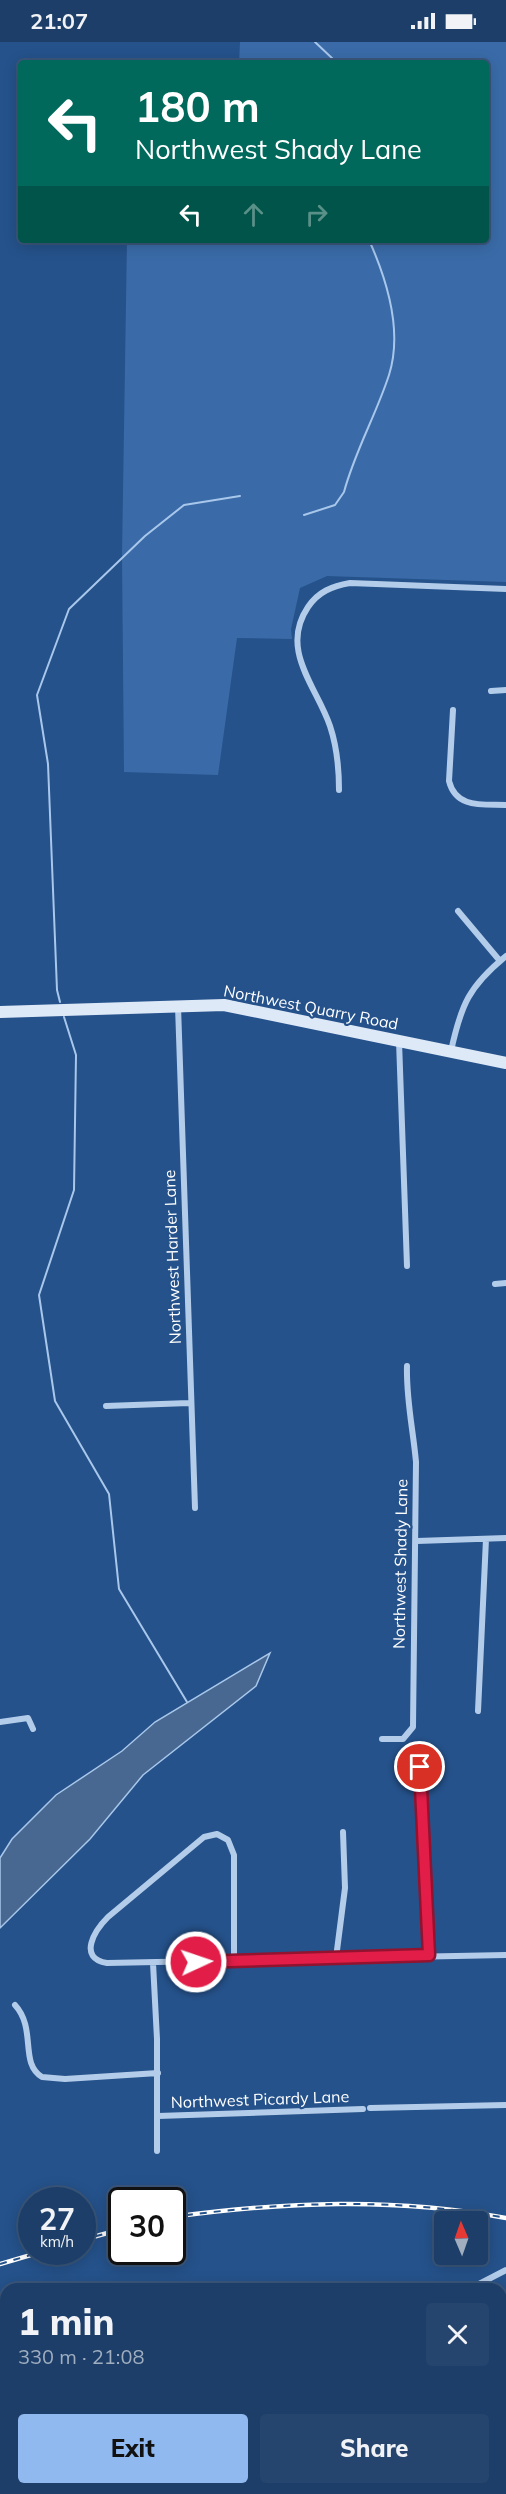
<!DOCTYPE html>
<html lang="en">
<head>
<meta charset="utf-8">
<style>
	body { margin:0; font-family:Mulish,sans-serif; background:#25456e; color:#f1f3f6; height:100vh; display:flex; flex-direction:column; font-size:22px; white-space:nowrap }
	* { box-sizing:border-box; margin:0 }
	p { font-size:20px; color:#a0aec0 }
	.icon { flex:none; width:33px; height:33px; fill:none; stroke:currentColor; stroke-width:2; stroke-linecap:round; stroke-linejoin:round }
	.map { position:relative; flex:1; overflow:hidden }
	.drawer { position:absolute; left:0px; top:2241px; width:507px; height:212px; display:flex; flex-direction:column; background:#1c3e68; border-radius:18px 18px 0 0; box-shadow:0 3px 15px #0003,0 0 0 2px #3a577c }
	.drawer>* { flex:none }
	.top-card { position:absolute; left:18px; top:18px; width:471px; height:183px; border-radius:6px; box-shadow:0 3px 15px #0003,0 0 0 2px #3a577c; background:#00695c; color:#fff; overflow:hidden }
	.needle { width:39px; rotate:358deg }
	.tools { position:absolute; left:434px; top:2169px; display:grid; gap:12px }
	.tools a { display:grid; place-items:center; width:54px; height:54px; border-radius:6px; background:#1c3e68; box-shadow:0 3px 15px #0003,0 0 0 2px #3a577c; font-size:30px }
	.speed { position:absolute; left:18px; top:2145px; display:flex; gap:12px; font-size:30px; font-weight:700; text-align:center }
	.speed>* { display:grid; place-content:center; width:78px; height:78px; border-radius:50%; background:#1c3e68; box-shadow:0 3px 15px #0003,0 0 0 2px #3a577c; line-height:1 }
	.speed small { font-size:15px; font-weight:400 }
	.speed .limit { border:3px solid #111; border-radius:9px; background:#fff; color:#111 }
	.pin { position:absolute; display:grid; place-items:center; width:51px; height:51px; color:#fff; margin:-26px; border:3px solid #fff; border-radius:50%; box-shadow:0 2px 6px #0007 }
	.me { position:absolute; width:66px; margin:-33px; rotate:87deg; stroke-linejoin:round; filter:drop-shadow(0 0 4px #0008) }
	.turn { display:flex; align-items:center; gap:21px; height:126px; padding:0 18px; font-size:27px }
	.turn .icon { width:78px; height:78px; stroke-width:2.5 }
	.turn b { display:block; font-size:42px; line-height:51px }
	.lanes { display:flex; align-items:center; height:57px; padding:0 18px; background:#0003; justify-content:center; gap:30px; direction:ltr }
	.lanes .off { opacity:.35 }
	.round { display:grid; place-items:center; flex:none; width:63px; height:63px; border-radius:6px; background:#25456e }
	.head { display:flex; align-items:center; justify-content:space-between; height:102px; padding:0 18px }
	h1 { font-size:36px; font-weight:800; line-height:45px }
	.button { display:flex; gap:12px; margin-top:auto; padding:12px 18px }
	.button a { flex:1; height:69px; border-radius:6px; background:#90b9f0; color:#111; font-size:24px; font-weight:800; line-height:69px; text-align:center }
	.button a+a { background:#25456e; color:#f1f3f6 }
	.status { display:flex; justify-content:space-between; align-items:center; height:42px; padding:0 30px; background:#1c3e68; direction:ltr }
	.status svg { height:16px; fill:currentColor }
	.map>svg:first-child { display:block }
	.green { fill:#3a6ba8 }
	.water { fill:#486891; stroke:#a8c7eb; stroke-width:1.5 }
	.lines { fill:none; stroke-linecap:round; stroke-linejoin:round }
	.stream { stroke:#a8c7eb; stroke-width:2 }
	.street { stroke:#b3ccea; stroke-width:6 }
	.secondary { stroke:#dee9f8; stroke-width:12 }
	.rail-casing { stroke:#fff; stroke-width:4.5 }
	.rail { stroke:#25528b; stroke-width:2; stroke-dasharray:7; stroke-linecap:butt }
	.route-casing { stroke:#92132f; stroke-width:15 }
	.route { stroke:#e11d48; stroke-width:10 }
	.labels { text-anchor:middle; stroke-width:4.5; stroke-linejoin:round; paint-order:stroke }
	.street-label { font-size:16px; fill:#fff; stroke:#25528b }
</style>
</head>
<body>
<div class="status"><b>21:07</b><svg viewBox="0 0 49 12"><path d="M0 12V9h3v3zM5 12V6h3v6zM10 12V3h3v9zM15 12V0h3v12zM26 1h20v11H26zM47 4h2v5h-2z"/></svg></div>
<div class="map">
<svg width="506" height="2452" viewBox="0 0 506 2452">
	<rect width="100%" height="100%" fill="#25528b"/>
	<path class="green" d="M240 0H506V540L327 534 300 546 291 587 292 597 237 596 218 733 124 730 122 514 127 198H486V21H239Z
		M0 2259H6V2434H0Z"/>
	<path class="water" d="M270 1611 256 1644 143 1733 90 1797 0 1886V1816L12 1797 56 1753 122 1709 155 1680Z"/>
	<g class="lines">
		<path class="stream" d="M315 0 334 18 353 21
			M304 473 335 463 344 450C355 409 376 373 389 333 403 289 387 238 369 198
			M60 960 57 948 48 722 37 653 69 567 145 494 184 463 240 454
			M64 975 76 1013 74 1148 39 1253 55 1359 109 1452 119 1547 187 1660"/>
		<path class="street" d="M491 649 506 648
			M453 668 449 739C456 767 483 762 506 763
			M339 748C339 727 337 705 330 684 317 645 279 608 308 565 318 550 332 544 350 541L506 547
			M458 869 500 919
			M178 964 195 1466
			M399 999 407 1224
			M451 1009C461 963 469 944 506 914
			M495 1242 506 1241
			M106 1364 189 1361
			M417 1499 506 1496
			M478 1669 486 1497
			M0 1680 28 1676 33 1687
			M382 1697H403L413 1685 416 1420C413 1387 406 1357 407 1324
			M420 1725 429 1913
			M336 1916 345 1846 343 1790
			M234 1918V1813L228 1798 217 1792 204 1795 108 1875C95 1888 77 1916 107 1921L506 1913
			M153 1921 157 1997V2109
			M15 1963C37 1987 19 2021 42 2035L65 2037 158 2031
			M370 2066 506 2063
			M158 2074 363 2067
			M440 2242H479L506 2228
			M316 2452 317 2446"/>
		<path class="secondary" d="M0 970 224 963 506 1021"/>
		<defs>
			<path id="rail" d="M172 2175C283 2160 395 2155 506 2176
				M82 2198 122 2187
				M0 2222 41 2210"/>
		</defs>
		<use href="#rail" class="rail-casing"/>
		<use href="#rail" class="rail"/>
	</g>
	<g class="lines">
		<defs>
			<path id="route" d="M196 1920 429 1913 420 1725"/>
		</defs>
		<use href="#route" class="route-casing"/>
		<use href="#route" class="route"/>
	</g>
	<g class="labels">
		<g class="street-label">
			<text transform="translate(311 965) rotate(11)" y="6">Northwest Quarry Road</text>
			<text transform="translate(172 1215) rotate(-92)" y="6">Northwest Harder Lane</text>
			<text transform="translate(400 1522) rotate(-89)" y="6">Northwest Shady Lane</text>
			<text transform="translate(260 2057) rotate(-2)" y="6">Northwest Picardy Lane</text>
		</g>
	</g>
</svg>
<div class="tools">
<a><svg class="needle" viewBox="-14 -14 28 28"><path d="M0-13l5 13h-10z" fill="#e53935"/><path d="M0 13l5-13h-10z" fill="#a0aec0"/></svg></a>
</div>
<div class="speed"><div>27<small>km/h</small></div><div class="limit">30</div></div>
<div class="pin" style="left:420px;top:1725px;background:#d93025"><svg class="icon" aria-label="arrive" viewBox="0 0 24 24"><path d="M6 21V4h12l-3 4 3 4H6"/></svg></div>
<svg class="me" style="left:196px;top:1920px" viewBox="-20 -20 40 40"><circle r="17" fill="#e11d48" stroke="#fff" stroke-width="3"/><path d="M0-11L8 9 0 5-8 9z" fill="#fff"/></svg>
<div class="top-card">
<div class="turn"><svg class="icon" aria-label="left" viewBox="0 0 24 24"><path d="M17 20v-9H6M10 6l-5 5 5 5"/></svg><div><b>180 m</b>Northwest Shady Lane</div></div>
<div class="lanes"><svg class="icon" aria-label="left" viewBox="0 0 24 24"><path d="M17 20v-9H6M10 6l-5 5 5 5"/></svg><svg class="icon off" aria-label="ahead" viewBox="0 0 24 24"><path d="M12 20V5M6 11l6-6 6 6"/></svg><svg class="icon off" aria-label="right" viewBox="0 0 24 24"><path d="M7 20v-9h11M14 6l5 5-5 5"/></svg></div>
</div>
<section class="drawer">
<div class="head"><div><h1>1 min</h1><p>330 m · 21:08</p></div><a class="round"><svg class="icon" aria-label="close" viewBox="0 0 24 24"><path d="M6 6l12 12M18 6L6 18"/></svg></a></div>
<div class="button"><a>Exit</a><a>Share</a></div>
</section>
</div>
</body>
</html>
